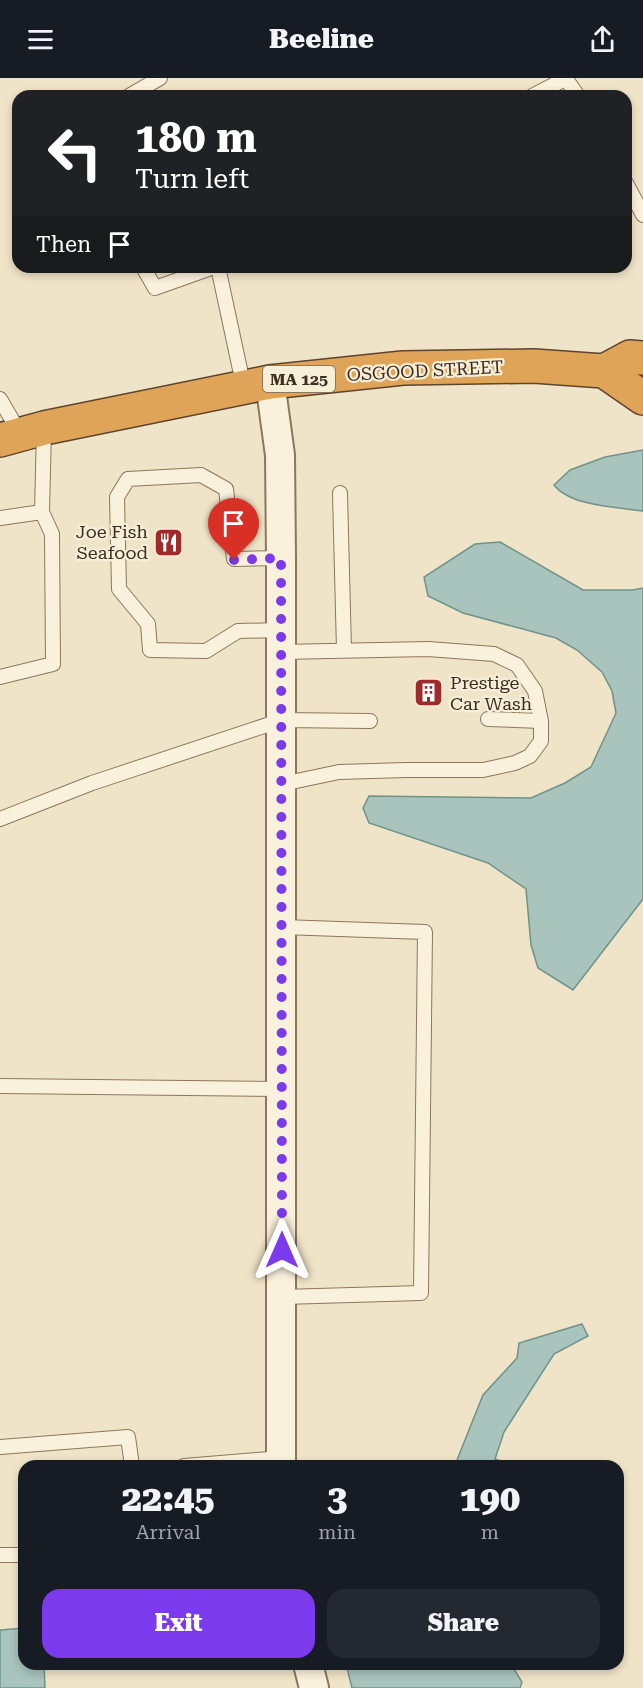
<!DOCTYPE html>
<html lang="en">
<head>
<meta charset="utf-8">
<style>
	body { margin:0; font-family:"Roboto Serif",serif; background:#242831; color:#f1f3f6; height:100vh; display:flex; flex-direction:column; font-size:22px; white-space:nowrap }
	* { box-sizing:border-box; margin:0 }
	p { font-size:20px; color:#9ea1a6 }
	.icon { flex:none; width:33px; height:33px; fill:none; stroke:currentColor; stroke-width:2; stroke-linecap:round; stroke-linejoin:round }
	.map { position:relative; flex:1; overflow:hidden }
	.sheet { position:absolute; left:18px; top:1382px; width:606px; height:210px; display:flex; flex-direction:column; background:#171b24; border-radius:18px; box-shadow:0 3px 9px #0003 }
	.sheet>* { flex:none }
	.banner { position:absolute; left:12px; top:12px; width:620px; height:183px; border-radius:18px; box-shadow:0 3px 9px #0003; background:#202124; color:#fff; overflow:hidden }
	.pin { position:absolute; display:grid; place-items:center; width:51px; height:51px; color:#fff; margin:-62px -26px; border-radius:50% 50% 50% 0; rotate:-45deg; box-shadow:0 0 6px #0007 }
	.pin .icon { rotate:45deg }
	.me { position:absolute; width:66px; margin:-33px; rotate:0deg; stroke-linejoin:round; filter:drop-shadow(0 0 4px #0008) }
	.turn { display:flex; align-items:center; gap:21px; height:126px; padding:0 24px; font-size:27px }
	.turn .icon { width:78px; height:78px; stroke-width:2.5 }
	.turn b { display:block; font-size:42px; line-height:51px }
	.then { display:flex; align-items:center; height:57px; padding:0 24px; background:#0003; gap:12px; font-size:22px }
	.eta { display:flex; justify-content:space-evenly; align-items:center; height:102px; text-align:center }
	.eta b { font-size:36px; font-weight:800; line-height:42px }
	.cta { display:flex; gap:12px; margin-top:auto; padding:12px 24px }
	.cta a { flex:1; height:69px; border-radius:18px; background:#7c3aed; color:#fff; font-size:24px; font-weight:800; line-height:69px; text-align:center }
	.cta a+a { background:#242831; color:#f1f3f6 }
	header { display:flex; justify-content:space-between; align-items:center; height:78px; padding:0 24px; background:#171b24; font-size:27px; font-weight:800 }
	.map>svg:first-child { display:block }
	.water { fill:#a9c4bc; stroke:#6f938a; stroke-width:1.5 }
	.lines { fill:none; stroke-linecap:round; stroke-linejoin:round }
	.lane-casing { stroke:#8d765c; stroke-width:16 }
	.street-casing { stroke:#8d765c; stroke-width:32 }
	.highway-casing { stroke:#5b4430; stroke-width:36 }
	.lane { stroke:#faf1dc; stroke-width:14 }
	.street { stroke:#faf1dc; stroke-width:28 }
	.highway { stroke:#e0a458; stroke-width:33 }
	.route { stroke:#7c3aed; stroke-width:10; stroke-dasharray:0 18 }
	.labels { text-anchor:middle; stroke-width:4.5; stroke-linejoin:round; paint-order:stroke }
	.shield { fill:#f7eed8; stroke:#756857; stroke-width:1.5 }
	.shield-label { font-size:16px; font-weight:bold; fill:#3d2e20 }
	.street-label { font-size:18px; fill:#3d2e20; stroke:#f7eed8 }
	.poi-label { font-size:18px; fill:#3d2e20; stroke:#f7eed8; text-anchor:end }
</style>
</head>
<body>
<header><svg class="icon" aria-label="menu" viewBox="0 0 24 24"><path d="M4 6h16M4 12h16M4 18h16"/></svg>Beeline<svg class="icon" aria-label="share" viewBox="0 0 24 24"><path d="M12 15V3M7 8l5-5 5 5M5 13v7h14v-7"/></svg></header>
<div class="map">
<svg width="643" height="1610" viewBox="0 0 643 1610">
	<rect width="100%" height="100%" fill="#f0e4c8"/>
	<path class="water" d="M643 372V433C617 429 570 428 554 407L570 392 605 379Z
		M500 464 583 512H633L643 510V821L573 912 538 890 531 867 526 811 488 785 369 745 363 730 369 718 531 720 565 705 591 689 616 635 612 613 602 594 577 572 556 560 463 535 428 518 424 499 475 466Z
		M582 1246 588 1258 554 1276 504 1354 495 1381 511 1387H455L483 1317 517 1280 519 1265Z
		M24 1550V1586H44L45 1610H0V1552Z
		M346 1586H511L522 1604 520 1610H352Z"/>
	<g class="lines">
		<defs>
			<path id="lane" d="M566 1 578 18
				M129 18 160 0
				M532 18 567 0
				M626 105 643 137
				M143 189 155 210 214 189
				M218 189 244 310
				M0 321 21 357
				M340 415 344 572
				M0 440 42 434
				M281 480 234 481 226 411 201 397 128 401 117 419 119 511 148 546 150 572 206 573 238 553 281 552
				M281 574 428 571 494 576 517 587 535 613 541 643V663L530 678 515 685 483 692H406L339 694 282 706
				M0 599 53 586 52 456 42 434 44 351
				M488 641 541 643
				M0 741 92 705 282 642 370 643
				M0 1008 282 1011
				M282 1219 421 1215 425 854 282 849
				M0 1369 128 1359 132 1388
				M184 1388 281 1380
				M0 1477H24"/>
			<path id="street" d="M270 304 280 377 281 480V1388
				M308 1586 314 1610"/>
			<path id="highway" d="M604 293 643 320
				M0 362 44 350 270 304 403 290 534 288 604 293 630 279 643 280"/>
		</defs>
		<use href="#lane" class="lane-casing"/>
		<use href="#street" class="street-casing"/>
		<use href="#highway" class="highway-casing"/>
		<use href="#lane" class="lane"/>
		<use href="#street" class="street"/>
		<use href="#highway" class="highway"/>
	</g>
	<g class="lines">
		<path class="route" d="M234 482 281 480 282 1172"/>
	</g>
	<defs>
		<symbol id="restaurant-square" viewBox="-11 -11 22 22"><rect x="-9" y="-9" width="18" height="18" rx="4" fill="#9e2a2b" stroke="#f7eed8"/><path d="M-5-6h1v4h1v-4h1v4h1v-4h1v5L-1.5 .5V6h-2V.5L-5-1ZM5-6V6H3V1.5H1.5Q1.5-4 5-6Z" fill="#fff"/></symbol>
		<symbol id="building-square" viewBox="-11 -11 22 22"><rect x="-9" y="-9" width="18" height="18" rx="4" fill="#9e2a2b" stroke="#f7eed8"/><path d="M-4-6H4V6H1V3H-1V6H-4ZM-2.5-4.3h1.7v1.8h-1.7ZM.8-4.3h1.7v1.8H.8ZM-2.5-1h1.7V.8h-1.7ZM.8-1h1.7V.8H.8Z" fill="#fff"/></symbol>
	</defs>
	<g fill-rule="evenodd">
		<use href="#restaurant-square" x="152" y="448" width="33" height="33"/>
		<use href="#building-square" x="412" y="598" width="33" height="33"/>
	</g>
	<g class="labels">
		<rect class="shield" x="263" y="288" width="72" height="26" rx="4.5"/>
		<g class="shield-label">
			<text x="299" y="307">MA 125</text>
		</g>
		<g class="street-label">
			<text transform="translate(425 293) rotate(-3)" y="6">OSGOOD STREET</text>
		</g>
		<g class="poi-label">
			<text x="148" y="460">Joe Fish<tspan x="148" dy="21">Seafood</tspan></text>
			<text x="450" y="611" text-anchor="start">Prestige<tspan x="450" dy="21">Car Wash</tspan></text>
		</g>
	</g>
</svg>
<div class="pin" style="left:234px;top:482px;background:#d93025"><svg class="icon" aria-label="arrive" viewBox="0 0 24 24"><path d="M6 21V4h12l-3 4 3 4H6"/></svg></div>
<svg class="me" style="left:282px;top:1172px" viewBox="-20 -20 40 40"><path d="M0-17L14 15 0 8-14 15z" fill="#7c3aed" stroke="#fff" stroke-width="4"/></svg>
<div class="banner">
<div class="turn"><svg class="icon" aria-label="left" viewBox="0 0 24 24"><path d="M17 20v-9H6M10 6l-5 5 5 5"/></svg><div><b>180 m</b>Turn left</div></div>
<div class="then">Then<svg class="icon" aria-label="arrive" viewBox="0 0 24 24"><path d="M6 21V4h12l-3 4 3 4H6"/></svg></div>
</div>
<section class="sheet">
<div class="eta">
<div><b>22:45</b><p>Arrival</p></div>
<div><b>3</b><p>min</p></div>
<div><b>190</b><p>m</p></div>
</div>
<div class="cta"><a>Exit</a><a>Share</a></div>
</section>
</div>
</body>
</html>
